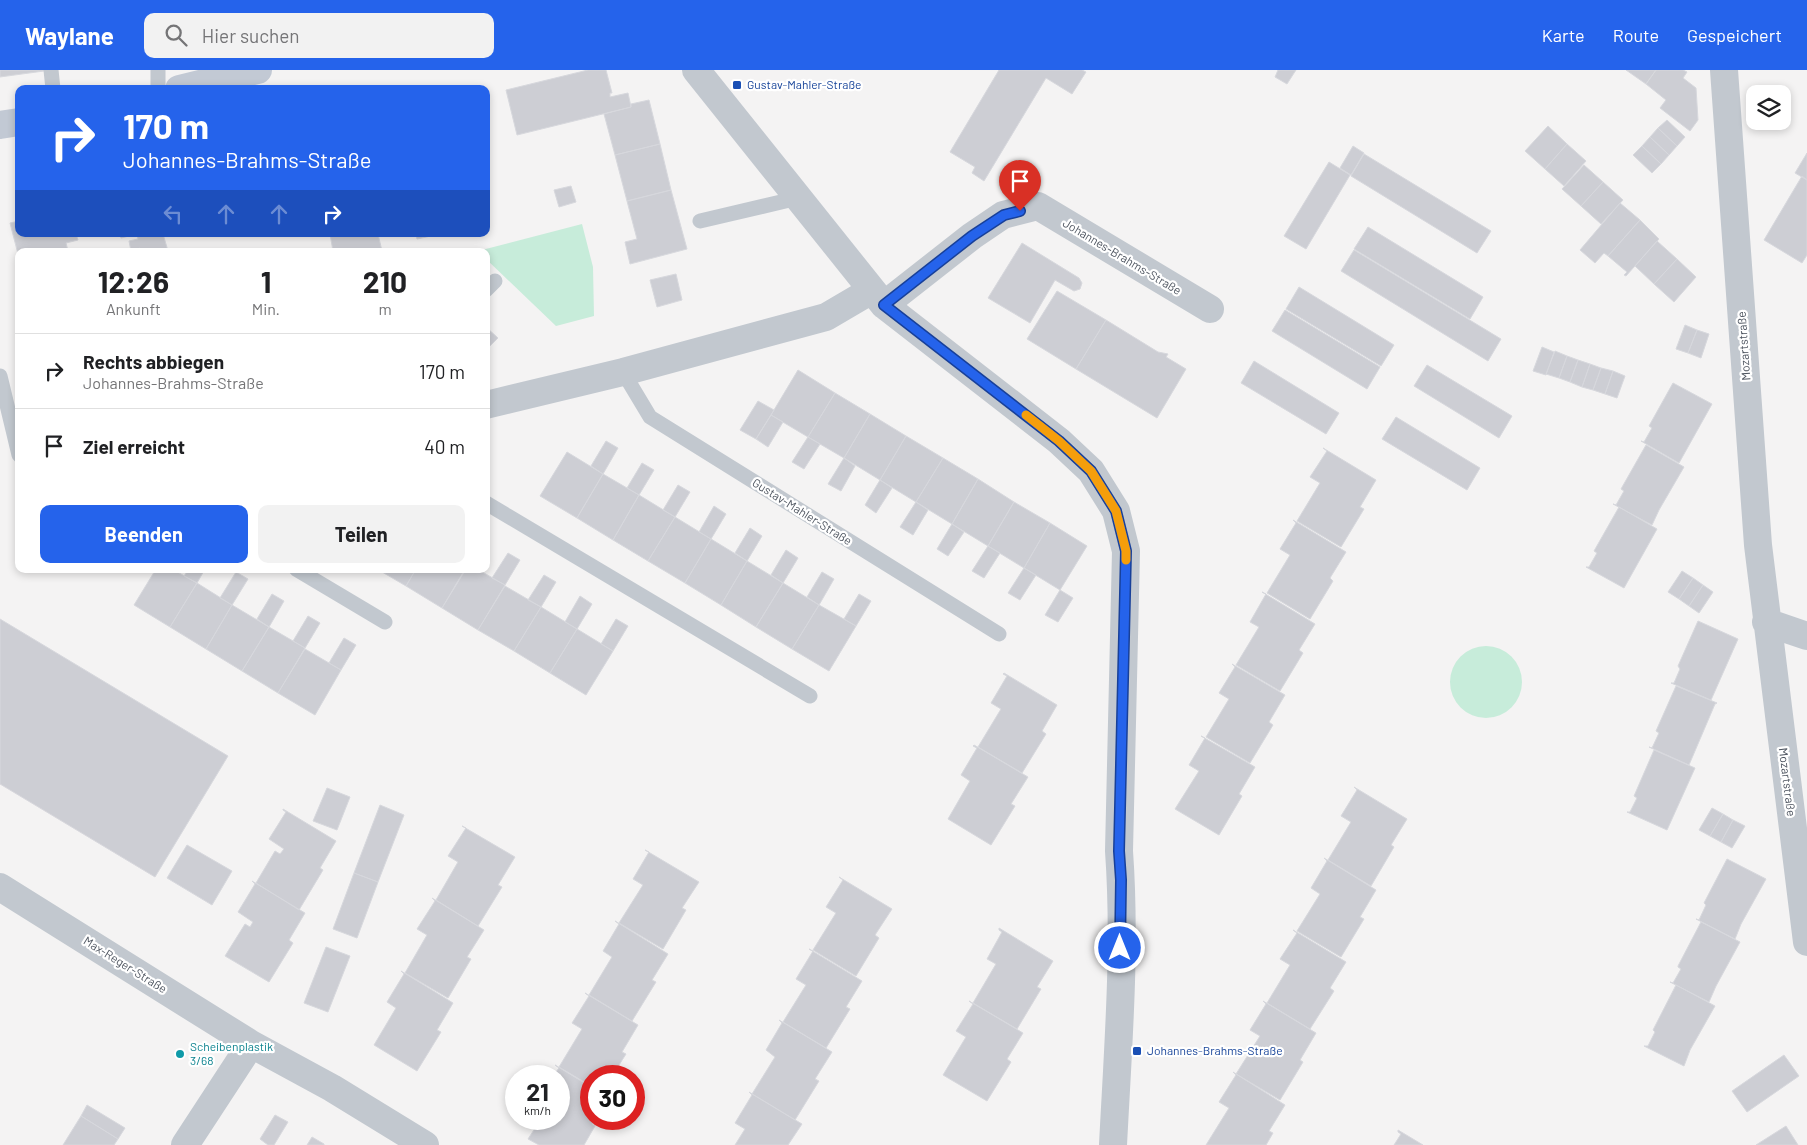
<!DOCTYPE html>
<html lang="de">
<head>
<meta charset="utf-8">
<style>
	body { margin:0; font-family:Barlow,sans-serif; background:#f2f2f2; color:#202124; height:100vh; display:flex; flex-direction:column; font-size:19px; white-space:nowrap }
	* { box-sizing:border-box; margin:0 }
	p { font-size:16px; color:#757577 }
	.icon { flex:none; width:28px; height:28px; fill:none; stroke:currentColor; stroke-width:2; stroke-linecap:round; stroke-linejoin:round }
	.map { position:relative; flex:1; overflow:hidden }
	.details { position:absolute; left:15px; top:178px; width:475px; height:325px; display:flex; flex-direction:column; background:#fff; border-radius:10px; box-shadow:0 2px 8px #0003 }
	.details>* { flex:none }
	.top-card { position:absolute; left:15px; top:15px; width:475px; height:152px; border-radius:10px; box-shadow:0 2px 8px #0003; background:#2563eb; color:#fff; overflow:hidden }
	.fabs { position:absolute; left:1746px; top:15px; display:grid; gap:10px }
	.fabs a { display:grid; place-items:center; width:45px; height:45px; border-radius:10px; background:#fff; box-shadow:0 2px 8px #0003; font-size:25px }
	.speed { position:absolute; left:505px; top:995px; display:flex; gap:10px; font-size:25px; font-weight:700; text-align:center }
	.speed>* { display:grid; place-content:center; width:65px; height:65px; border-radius:50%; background:#fff; box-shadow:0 2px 8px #0003; line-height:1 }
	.speed small { font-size:12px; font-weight:400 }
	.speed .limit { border:8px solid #d22; background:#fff; color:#111 }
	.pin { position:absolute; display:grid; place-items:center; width:42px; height:42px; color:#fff; margin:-51px -21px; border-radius:50% 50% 50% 0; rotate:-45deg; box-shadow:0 0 5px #0007 }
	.pin .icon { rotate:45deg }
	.me { position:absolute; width:55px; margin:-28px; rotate:0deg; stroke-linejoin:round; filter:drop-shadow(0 0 4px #0008) }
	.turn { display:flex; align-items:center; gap:18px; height:105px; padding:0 25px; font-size:22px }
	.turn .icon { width:65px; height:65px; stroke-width:2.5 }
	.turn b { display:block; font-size:35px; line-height:42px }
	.lanes { display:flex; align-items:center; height:48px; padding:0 25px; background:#0003; justify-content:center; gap:25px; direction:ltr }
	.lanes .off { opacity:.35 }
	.eta { display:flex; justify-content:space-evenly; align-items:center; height:85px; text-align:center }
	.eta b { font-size:30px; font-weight:700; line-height:35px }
	.cta { display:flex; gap:10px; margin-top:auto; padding:10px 25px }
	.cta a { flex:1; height:58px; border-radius:10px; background:#2563eb; color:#fff; font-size:20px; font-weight:700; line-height:58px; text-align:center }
	.cta a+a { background:#f2f2f2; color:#202124 }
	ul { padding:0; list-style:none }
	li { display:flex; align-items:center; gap:15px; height:75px; padding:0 25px; border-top:1px solid #e0e0e0 }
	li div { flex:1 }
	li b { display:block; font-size:19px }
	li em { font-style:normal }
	header { display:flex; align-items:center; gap:30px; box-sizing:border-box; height:70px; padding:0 25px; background:#2563eb; color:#fff }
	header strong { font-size:24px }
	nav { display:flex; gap:28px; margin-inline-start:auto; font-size:18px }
	.search { width:350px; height:45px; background:#f2f2f2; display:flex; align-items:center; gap:12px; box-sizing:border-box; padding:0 18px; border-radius:10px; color:#757577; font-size:19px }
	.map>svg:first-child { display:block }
	.green { fill:#c7ecda }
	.building { fill:#cdced4; stroke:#d7d8dd }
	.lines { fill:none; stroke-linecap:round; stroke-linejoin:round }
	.lane { stroke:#c2c8cf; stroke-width:15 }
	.street { stroke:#c2c8cf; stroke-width:28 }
	.secondary { stroke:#c2c9d4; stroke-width:28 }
	.route-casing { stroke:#184099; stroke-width:12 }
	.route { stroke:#2563eb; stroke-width:9 }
	.slow { stroke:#f59e0b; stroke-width:9 }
	.transit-dot { fill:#1a4fb4; stroke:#fff; stroke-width:2 }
	.culture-dot { fill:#0f9aa8; stroke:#fff; stroke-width:2 }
	.labels { text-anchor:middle; stroke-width:4.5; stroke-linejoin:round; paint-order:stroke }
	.transit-label { font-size:12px; fill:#164399; stroke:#fff; text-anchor:start }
	.street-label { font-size:12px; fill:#4c535e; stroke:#fff }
	.culture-label { font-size:12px; fill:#0d838f; stroke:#fff; text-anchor:start }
</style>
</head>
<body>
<header>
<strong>Waylane</strong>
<div class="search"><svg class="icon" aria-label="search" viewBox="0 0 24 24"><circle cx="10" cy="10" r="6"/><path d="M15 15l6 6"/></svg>Hier suchen</div>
<nav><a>Karte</a><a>Route</a><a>Gespeichert</a></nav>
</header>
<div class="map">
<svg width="1807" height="1075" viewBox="0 0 1807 1075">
	<rect width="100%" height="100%" fill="#f4f3f3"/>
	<path class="green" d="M582 154 593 197 594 246 556 256 486 189V181H478Z
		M1450 612a36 36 0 1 1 72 0a36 36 0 1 1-72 0Z"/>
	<path class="building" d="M0 0H44V1L0 7Z
		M588 0H606L612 23H610V27L628 23 631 37 517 65 506 20Z
		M999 0H1082L1086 2 1072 24 1046 8 984 111 972 103 975 97 950 82Z
		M1278 0H1296L1287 14 1275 7Z
		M1626 0H1656L1646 14Z
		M1656 0H1683L1687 2 1683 8 1696 18 1698 50 1690 61 1660 38 1666 30 1646 14Z
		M649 30 660 74 615 85 604 44 631 37V34Z
		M1667 50 1685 67 1677 76 1658 58Z
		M1548 56 1567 74 1545 99 1525 81Z
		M1658 58 1677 76 1669 85 1650 67Z
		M1650 67 1669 85 1661 94 1642 76Z
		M660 74 671 120 627 131 615 85Z
		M1567 74 1586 91 1564 116 1545 99Z
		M1353 76 1364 83 1351 105 1340 98Z
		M1642 76 1661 94 1652 103 1633 85Z
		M1807 83V110L1795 103Z
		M1364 84 1491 161 1477 183 1351 106Z
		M1329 92 1350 105 1306 179 1284 166Z
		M1584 95 1603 112 1581 136 1562 119Z
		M1802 106 1807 110V185L1802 193 1764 170Z
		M1603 112 1623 130 1601 154 1581 136Z
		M571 116 576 132 559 137 554 120Z
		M671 120 687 179 630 194 625 172 637 169 627 131Z
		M1620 133 1640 150 1608 186 1604 183 1595 193 1580 180Z
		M1640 150 1659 169 1626 206 1624 205 1627 202 1608 186Z
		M19 151V164H76L78 170 66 173 68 181H19L18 184 10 153Z
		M1368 157 1483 227 1470 249 1354 179Z
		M120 164H163L168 181H141L140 178 131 181 129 171 138 169 137 164 121 168Z
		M330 164H378L382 181H333Z
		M416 164H440L417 169Z
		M1657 171 1677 189 1654 214 1635 196Z
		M1022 173 1079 208 1082 213 1080 219 1074 221 1055 210 1030 253 988 228Z
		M1354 180 1501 269 1488 291 1341 201Z
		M1677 189 1696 207 1674 232 1654 214Z
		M676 204 682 230 657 237 650 210Z
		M1299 217 1394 275 1381 296 1286 239Z
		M1057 221 1106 250 1076 299 1027 269Z
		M1285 240 1380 297 1367 319 1272 261Z
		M1106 250 1158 282 1168 284 1166 287 1186 299 1157 348 1076 299Z
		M1685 255 1697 260 1688 283 1676 279Z
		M486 257 498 268 486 280Z
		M1697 260 1709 264 1701 288 1688 283Z
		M1542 277 1554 282 1546 305 1533 301Z
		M1555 281 1567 286 1559 308 1546 304Z
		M1567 286 1578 290 1570 312 1559 308Z
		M1578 290 1590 294 1582 317 1570 312Z
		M1254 291 1339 343 1326 364 1241 313Z
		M1590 294 1601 298 1593 320 1582 317Z
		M1427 295 1512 346 1499 368 1414 316Z
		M1601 298 1613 301 1605 324 1593 320Z
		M798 300 835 323 808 367 771 345Z
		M1613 301 1625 306 1617 328 1605 324Z
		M1673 313 1712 334 1679 393 1641 371 1644 372 1652 358 1649 356Z
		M835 323 870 344 844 388 808 367Z
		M758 331 774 340 756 369 740 360Z
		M870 344 906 366 880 410 844 388Z
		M771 345 783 352 768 377 756 369Z
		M1396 347 1480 398 1467 420 1382 369Z
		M906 366 943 388 916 432 880 410Z
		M808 367 820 374 804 399 792 392Z
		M606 371 618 378 603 404 591 396Z
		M1646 375 1684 397 1659 440 1652 455 1613 434 1616 435 1624 421 1621 419Z
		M1323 378 1376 410 1360 437 1364 439 1341 477 1297 451 1320 413 1310 407 1327 381Z
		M567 382 603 404 577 448 540 426Z
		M844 388 855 396 841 421 828 414Z
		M943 388 978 409 952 454 916 432Z
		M642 393 654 400 639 425 627 418Z
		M603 404 639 425 613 470 577 448Z
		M978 409 1014 432 988 476 952 454Z
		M880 410 892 418 876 443 865 435Z
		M678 415 690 422 675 447 663 440Z
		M639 425 675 447 648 491 613 470Z
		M916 432 928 440 913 465 900 457Z
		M1014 432 1050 453 1024 498 988 476Z
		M714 436 726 444 711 469 699 462Z
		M1619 437 1657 459 1624 518 1586 497H1589L1597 483 1594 481Z
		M675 447 711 469 685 513 648 491Z
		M1293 450 1346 482 1330 508 1333 511 1310 549 1267 523 1290 485 1280 479 1296 453Z
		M1050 453 1087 476 1060 520 1024 498Z
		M952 454 964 462 948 486 937 479Z
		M750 458 762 466 747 491 735 483Z
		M711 469 747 491 721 535 685 513Z
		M988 476 1000 483 984 508 972 501Z
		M786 480 798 488 783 513 771 505Z
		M508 483 520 490 505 515 492 508Z
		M747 491 783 513 756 557 721 535Z
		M1024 498 1036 505 1020 530 1008 523Z
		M156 499H172L197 513 170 557 134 535Z
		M189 499H205L197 513 184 506Z
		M377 499H416L406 516Z
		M416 499H465L442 538 406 516Z
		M466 499H477L505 515 478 560 442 538Z
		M1682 501 1693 508 1679 529 1668 522Z
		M236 502 248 509 232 535 220 528Z
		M822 502 834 509 819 535 807 527Z
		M544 505 556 512 541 537 528 530Z
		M1693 508 1703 515 1689 536 1679 529Z
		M197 513 232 535 206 579 170 557Z
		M783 513 819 535 792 579 756 557Z
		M1703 515 1713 522 1699 543 1689 536Z
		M505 516 541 537 514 581 478 560Z
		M1060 520 1073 528 1058 552 1045 545Z
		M1262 522 1315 554 1299 580 1303 583 1280 621 1236 595 1259 557 1250 552 1266 524Z
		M272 524 284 531 269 557 257 549Z
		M859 524 871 531 856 556 844 549Z
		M580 526 592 534 577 559 565 552Z
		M232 535 269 557 242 601 206 579Z
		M819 535 856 556 829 601 792 579Z
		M541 537 577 559 550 603 514 581Z
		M308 546 320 553 305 578 293 571Z
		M0 549 228 686 155 807 0 714Z
		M616 549 628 556 613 581 601 574Z
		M1698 551 1738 569 1711 630 1671 613H1674L1680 599 1678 596Z
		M269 557 305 578 278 623 242 601Z
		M577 559 613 581 586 625 550 603Z
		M344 568 356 575 341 600 329 593Z
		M305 579 341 600 315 645 278 623Z
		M1232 594 1285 625 1269 652 1273 655 1250 693 1206 667 1229 629 1219 623 1235 597Z
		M1004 603 1057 635 1042 661 1046 664 1022 703 978 677 1001 639 991 633 1007 606 1003 604Z
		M1676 616 1717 633 1715 634 1689 695 1649 677 1652 678 1659 663 1656 661Z
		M1201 666 1255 697 1239 724 1242 726 1219 765 1175 739 1199 701 1189 695 1205 668Z
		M974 675 1028 707 1011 734 1015 736 991 775 948 749 970 711 961 705 977 678 973 676Z
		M1654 680 1695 698 1667 760 1627 742H1630L1637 728 1634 726Z
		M1354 717 1407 749 1391 775 1394 777 1371 816 1328 790 1351 752 1341 746 1357 720Z
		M327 718 350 727 337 760 313 751Z
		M380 735 404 745 378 812 354 803Z
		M1712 738 1723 744 1710 766 1699 760Z
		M283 739 336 771 320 798 323 800 299 840 256 813 275 781 280 784 284 779 269 769 286 742 283 740Z
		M1723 744 1733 750 1721 772 1710 766Z
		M1733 750 1745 756 1732 778 1721 772Z
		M462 756 515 787 498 815 502 817 478 856 436 830 458 792 448 786 466 758Z
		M187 775 232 801 212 835 167 808Z
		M645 780 699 812 682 838 686 840 663 879 619 853 643 815 633 809 649 782Z
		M1324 788 1376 820 1360 847 1364 849 1341 887 1297 861 1320 824 1311 818 1327 791Z
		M1727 789 1766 809 1741 854 1735 869 1696 849 1699 850 1706 835 1704 833Z
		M354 803 378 812 357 868 333 859Z
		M839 807 892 839 875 865 879 868 856 906 813 880 836 843 826 837 843 810Z
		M252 811 305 843 289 870 293 873 269 912 225 886 245 854 250 857 253 852 238 842 255 814Z
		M432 828 484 860 467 887 471 889 448 928 405 903 427 865 417 859 435 831Z
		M615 851 668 884 652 910 656 912 632 951 589 925 612 887 603 881 619 854Z
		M1701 852 1740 872 1716 916 1709 932 1670 912 1673 913 1681 899 1678 897V896Z
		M999 858 1053 891 1037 917 1041 919 1017 959 973 933 996 894 987 889 1002 862 999 860Z
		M1293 860 1346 892 1330 918 1334 921 1310 959 1267 933 1290 895 1280 889 1297 863Z
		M326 877 350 886 328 942 304 933Z
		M809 879 862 911 846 937 850 939 826 978 783 952 806 915 796 909 813 881Z
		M401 901 453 933 437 960 441 962 417 1001 374 975 396 938 387 932 404 904Z
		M1676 915 1715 936 1690 980 1684 996 1644 976H1648L1655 962 1653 960Z
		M585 923 638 955 622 982 626 984 612 1006H591V1016L559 997 582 959 572 953 589 926Z
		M969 931 1023 963 1007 989 1011 992 987 1031 943 1005 966 967 956 961 973 934Z
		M1263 931 1316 963 1300 990 1303 992 1280 1030 1236 1004 1260 966 1250 960 1266 934Z
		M779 950 832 982 815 1009 819 1011 795 1050 752 1024 775 987 766 980 782 953Z
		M1784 985 1799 1006 1747 1042 1732 1021Z
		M555 995 591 1017V1049H595L592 1054 595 1056 584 1075H539L528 1069 541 1049H559V1006H553L559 998Z
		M1233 1002 1285 1035 1269 1061 1273 1063 1266 1075H1206L1229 1038 1219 1032 1236 1005Z
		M749 1022 802 1054 788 1075H735L745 1059 735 1053 752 1025Z
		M87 1035 125 1058 118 1069 81 1046Z
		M275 1045 288 1052 274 1075H268L260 1069Z
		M81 1046 118 1069 114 1075H63Z
		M1786 1056 1798 1075H1756Z
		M1398 1060 1423 1075H1394L1401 1064 1398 1062Z
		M312 1067 324 1074V1075H307Z"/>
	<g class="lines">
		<path class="lane" d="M51 0 53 19
			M158 0V19
			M700 151 798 128
			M486 220 495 211
			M623 302 650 347 999 564
			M0 306 19 385
			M486 433 810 626
			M296 499 385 552"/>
		<path class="street" d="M696 0 884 235 1059 371 1091 401 1116 441 1126 481 1119 781C1126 878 1118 977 1113 1075
			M1724 0 1758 475 1807 872
			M884 235 972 166 1003 145 1038 136 1210 239
			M486 335 623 302 826 247 872 220
			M1766 552 1807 566
			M0 817 251 974 332 1018 425 1075
			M185 1075 251 974"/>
		<path class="secondary" d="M179 19 258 0
			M0 55 19 52"/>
	</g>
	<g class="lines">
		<defs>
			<path id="route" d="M1020 141 1004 145 972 166 884 235 1059 371 1091 401 1116 441 1126 481 1119 781 1121 810 1120 878"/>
		</defs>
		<use href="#route" class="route-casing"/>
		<use href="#route" class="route"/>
		<path class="slow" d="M1026 345 1059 371 1091 401 1116 441 1126 481V490"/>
	</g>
	<g class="transit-dot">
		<rect x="732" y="10" width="10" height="10" rx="2.5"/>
		<rect x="1132" y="976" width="10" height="10" rx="2.5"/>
	</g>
	<circle class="culture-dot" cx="180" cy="984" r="5"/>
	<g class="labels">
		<g class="transit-label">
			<text x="747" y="19">Gustav-Mahler-Straße</text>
			<text x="1147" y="985">Johannes-Brahms-Straße</text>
		</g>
		<g class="street-label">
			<text transform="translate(1122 187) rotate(31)" y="4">Johannes-Brahms-Straße</text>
			<text transform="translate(1744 276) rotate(-94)" y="4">Mozartstraße</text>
			<text transform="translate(802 442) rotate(32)" y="4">Gustav-Mahler-Straße</text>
			<text transform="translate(1787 712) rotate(83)" y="4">Mozartstraße</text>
			<text transform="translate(125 895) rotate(32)" y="4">Max-Reger-Straße</text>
		</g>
		<g class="culture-label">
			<text x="190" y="981">Scheibenplastik<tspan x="190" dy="14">3/68</tspan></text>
		</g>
	</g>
</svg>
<div class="fabs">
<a><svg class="icon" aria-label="layers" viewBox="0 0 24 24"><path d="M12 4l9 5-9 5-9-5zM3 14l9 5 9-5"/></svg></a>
</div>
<div class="speed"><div>21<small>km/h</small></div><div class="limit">30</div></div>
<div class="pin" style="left:1020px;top:141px;background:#d93025"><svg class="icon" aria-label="arrive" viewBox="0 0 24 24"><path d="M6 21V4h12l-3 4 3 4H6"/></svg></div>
<svg class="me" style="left:1120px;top:878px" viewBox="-20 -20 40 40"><circle r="17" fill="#2563eb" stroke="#fff" stroke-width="3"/><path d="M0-11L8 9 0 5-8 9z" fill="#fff"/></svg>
<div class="top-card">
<div class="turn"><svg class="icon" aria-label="right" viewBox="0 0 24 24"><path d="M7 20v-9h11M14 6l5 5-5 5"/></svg><div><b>170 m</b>Johannes-Brahms-Straße</div></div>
<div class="lanes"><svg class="icon off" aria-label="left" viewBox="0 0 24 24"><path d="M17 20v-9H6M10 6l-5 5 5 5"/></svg><svg class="icon off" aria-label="ahead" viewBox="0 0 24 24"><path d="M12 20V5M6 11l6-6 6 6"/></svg><svg class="icon off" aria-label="ahead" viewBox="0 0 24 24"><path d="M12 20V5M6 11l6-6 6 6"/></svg><svg class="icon" aria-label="right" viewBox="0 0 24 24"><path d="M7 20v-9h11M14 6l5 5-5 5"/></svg></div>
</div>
<section class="details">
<div class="eta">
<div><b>12:26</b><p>Ankunft</p></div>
<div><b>1</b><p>Min.</p></div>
<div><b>210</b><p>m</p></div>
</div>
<ul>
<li><svg class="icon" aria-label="right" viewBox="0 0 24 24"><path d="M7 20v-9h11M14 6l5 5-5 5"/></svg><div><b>Rechts abbiegen</b><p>Johannes-Brahms-Straße</p></div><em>170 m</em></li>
<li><svg class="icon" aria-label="arrive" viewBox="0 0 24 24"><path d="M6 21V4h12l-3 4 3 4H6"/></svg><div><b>Ziel erreicht</b></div><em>40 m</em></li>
</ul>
<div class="cta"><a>Beenden</a><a>Teilen</a></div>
</section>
</div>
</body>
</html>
